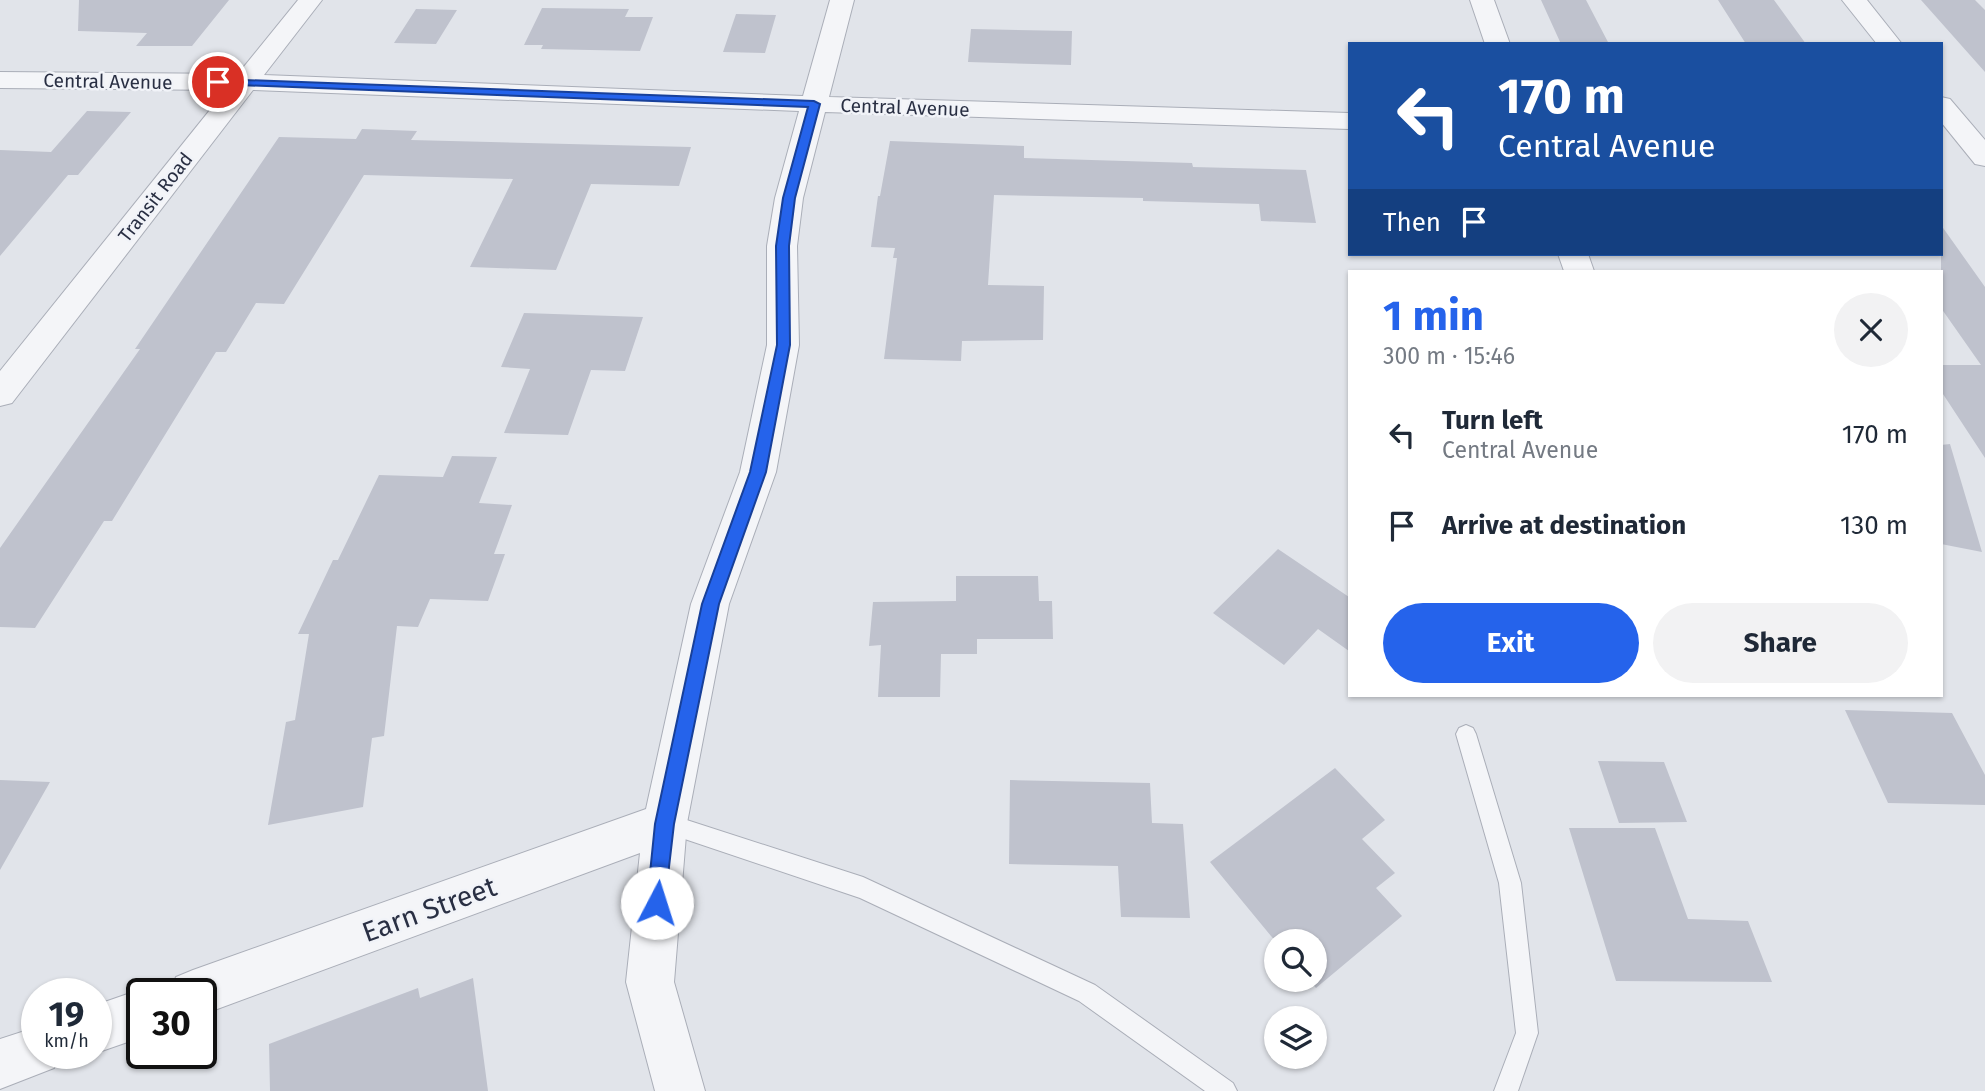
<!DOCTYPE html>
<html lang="en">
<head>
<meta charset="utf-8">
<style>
	body { margin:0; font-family:"Fira Sans",sans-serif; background:#f2f2f3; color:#1f2937; height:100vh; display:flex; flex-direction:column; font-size:26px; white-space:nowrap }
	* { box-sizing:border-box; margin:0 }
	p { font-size:23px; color:#747a83 }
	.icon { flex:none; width:38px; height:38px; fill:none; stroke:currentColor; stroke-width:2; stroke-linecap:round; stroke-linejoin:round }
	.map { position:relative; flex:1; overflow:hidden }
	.sheet { position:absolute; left:1348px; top:270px; width:595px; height:427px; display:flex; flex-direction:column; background:#fff; border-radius:0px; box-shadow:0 2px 5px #0004 }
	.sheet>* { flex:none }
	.hud { position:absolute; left:1348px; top:42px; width:595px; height:214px; border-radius:0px; box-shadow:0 2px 5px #0004; background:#1a4fa0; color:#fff; overflow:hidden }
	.buttons { position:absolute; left:1264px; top:929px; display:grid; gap:14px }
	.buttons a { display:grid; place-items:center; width:63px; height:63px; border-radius:50%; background:#fff; box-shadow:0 2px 5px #0004; font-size:35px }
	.speed { position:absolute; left:21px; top:978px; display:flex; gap:14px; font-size:35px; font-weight:700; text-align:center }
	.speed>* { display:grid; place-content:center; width:91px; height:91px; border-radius:50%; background:#fff; box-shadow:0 2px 5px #0004; line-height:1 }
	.speed small { font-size:18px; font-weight:400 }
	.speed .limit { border:4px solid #111; border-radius:10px; background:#fff; color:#111 }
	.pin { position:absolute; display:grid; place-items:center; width:60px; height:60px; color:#fff; margin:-30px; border:4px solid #fff; border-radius:50%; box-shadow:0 2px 7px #0007 }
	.me { position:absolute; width:77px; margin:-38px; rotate:5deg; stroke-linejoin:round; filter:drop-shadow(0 0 5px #0008) }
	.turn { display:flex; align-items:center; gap:24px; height:147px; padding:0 35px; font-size:32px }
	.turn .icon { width:91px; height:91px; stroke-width:2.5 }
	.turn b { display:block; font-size:49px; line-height:60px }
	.then { display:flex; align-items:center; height:66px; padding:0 35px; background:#0003; gap:14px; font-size:26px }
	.round { display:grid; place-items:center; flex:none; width:74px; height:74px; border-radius:37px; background:#f2f2f3 }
	.head { display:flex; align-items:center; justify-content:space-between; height:119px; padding:0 35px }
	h1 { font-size:42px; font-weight:700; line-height:52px; color:#2563eb }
	.primary-button { display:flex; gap:14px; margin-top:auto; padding:14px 35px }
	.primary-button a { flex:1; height:80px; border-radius:42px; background:#2563eb; color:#fff; font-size:28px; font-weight:700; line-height:80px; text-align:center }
	.primary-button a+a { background:#f2f2f3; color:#1f2937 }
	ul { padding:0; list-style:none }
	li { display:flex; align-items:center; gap:21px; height:91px; padding:0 35px }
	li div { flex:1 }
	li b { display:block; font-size:26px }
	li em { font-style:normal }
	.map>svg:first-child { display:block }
	.building { fill:#bfc2cd }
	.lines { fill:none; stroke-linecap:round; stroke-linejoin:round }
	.service-casing { stroke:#aaaeb8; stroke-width:2 }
	.minor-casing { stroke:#aaaeb8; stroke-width:2 }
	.service { fill:#f4f5f8; fill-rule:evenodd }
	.minor { fill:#f4f5f8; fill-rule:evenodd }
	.route { fill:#2563eb; stroke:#184099; stroke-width:2 }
	.labels { text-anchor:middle; stroke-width:5; stroke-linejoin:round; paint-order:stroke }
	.far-street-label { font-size:19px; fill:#292f43; stroke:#f1f3f8 }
	.near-street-label { font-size:28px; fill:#292f43; stroke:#f1f3f8 }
</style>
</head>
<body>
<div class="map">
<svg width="1985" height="1091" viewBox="0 0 1985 1091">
	<rect width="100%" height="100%" fill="#e1e4ea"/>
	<path class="building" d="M79 0H229L192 46H136L147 33 78 31Z
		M1541 0H1586L1609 44H1561Z
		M1718 0H1774L1806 44H1746Z
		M1921 0H1975L1985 10V72Z
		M542 8 629 9 625 17H653L640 51 541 49 543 45H524Z
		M416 9 457 10 436 44 394 43Z
		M736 14 776 15 765 53 723 52Z
		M971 29 1072 31 1071 65 968 62Z
		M87 111 131 112 78 175H68L0 256V150L51 152Z
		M362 129 417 131 411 140 691 147 679 186 591 184 556 270 470 267 513 179 364 175 284 304 256 303 226 352H216L112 521H104L35 628 0 627V548L140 349H135L279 137 356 139Z
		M890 141 1024 146V158L1192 163 1193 167 1306 170 1316 223 1261 221 1259 204 1143 201V198L994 195 988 285 1044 286 1043 340 962 341 961 361 884 359 897 258H893L895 248 871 247 878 196H880Z
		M1941 225 1985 287V458L1941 391V365H1981L1941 308Z
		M524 313 643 317 625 371 591 370 568 435 504 433 530 369 501 367Z
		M1950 444 1982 552 1941 544V445Z
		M452 456 497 457 479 503 512 505 494 554H505L488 601 430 599 418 627 397 626 384 736 372 738 363 807 268 825 286 722 295 720 309 634H298L333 560H338L379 475 443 477Z
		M1278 549 1349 597V651L1318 629 1284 665 1213 613Z
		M956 576H1038L1039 601H1052L1053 639H977V654H941L940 697H878L881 645 869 646 873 602 956 601Z
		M1845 710 1952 713 1985 775V805L1888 803Z
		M1598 761 1664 762 1687 822 1619 823Z
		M1335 768 1385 820 1362 839 1395 873 1376 888 1402 916 1316 988 1309 980H1314V942H1276L1210 862Z
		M0 780 50 782 0 870Z
		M1010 780 1150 783 1152 823 1183 824 1190 918 1121 917 1118 866 1009 864Z
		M1569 828H1655L1688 919 1748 921 1772 982 1616 981Z
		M473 978 488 1091H270L269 1044 418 988 420 998Z"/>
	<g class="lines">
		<defs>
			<path id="service" d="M1466 725 1473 728 1476 734 1521 883 1538 1033 1518 1091H1494L1516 1033 1499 883 1456 734 1459 728Z
				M665 813 863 877 1095 985 1233 1083 1237 1091H1205L1079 1001 860 898 658 830 655 823 658 816Z"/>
			<path id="minor" d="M298 0H322L264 75 803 96 830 0H854L829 97 1349 113V129L825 112 803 198 797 246 799 345 776 472 729 604 687 823 674 982 705 1091H655L626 982 640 853 201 1015V994H169L176 977 193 970 646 809 691 604 740 472 767 345V246L775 198 799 111 253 90 12 403 0 406V371L226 90 0 88V72L238 74Z
				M1470 0H1494L1510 44H1485Z
				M1842 0H1867L1902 44H1877Z
				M1941 97 1950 99 1985 140V166L1975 164 1941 122Z
				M1558 254H1588L1594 271H1564Z
				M142 989 154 994H142V1037L96 1053V1005Z
				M37 1027V1054H60L54 1068 0 1089V1039Z"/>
		</defs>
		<use href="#service" class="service-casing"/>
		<use href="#minor" class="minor-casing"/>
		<use href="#service" class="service"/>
		<use href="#minor" class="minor"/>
	</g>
	<path class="route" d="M218 79 814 101 820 104 795 198 789 246 790 345 766 472 719 604 674 824 664 910 657 913 650 910 647 903 655 824 702 604 750 472 777 345 776 246 783 198 808 107 214 84V80Z"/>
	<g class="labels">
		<g class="far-street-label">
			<text transform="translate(108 81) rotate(1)" y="7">Central Avenue</text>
			<text transform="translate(905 107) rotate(2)" y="7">Central Avenue</text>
			<text transform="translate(155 197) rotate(-52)" y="7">Transit Road</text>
		</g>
		<g class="near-street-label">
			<text transform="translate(429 909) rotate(-20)" y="10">Earn Street</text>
		</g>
	</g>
</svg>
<div class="buttons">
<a><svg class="icon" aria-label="search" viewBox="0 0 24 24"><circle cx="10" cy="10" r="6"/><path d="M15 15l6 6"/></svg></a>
<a><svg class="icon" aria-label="layers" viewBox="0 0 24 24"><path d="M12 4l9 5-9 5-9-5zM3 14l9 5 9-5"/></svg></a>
</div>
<div class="speed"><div>19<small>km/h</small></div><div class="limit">30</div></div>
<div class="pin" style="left:218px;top:82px;background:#d93025"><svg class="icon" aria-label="arrive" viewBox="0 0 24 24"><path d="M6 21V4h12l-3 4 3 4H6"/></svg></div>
<svg class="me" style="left:657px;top:903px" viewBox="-20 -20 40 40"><circle r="19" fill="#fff"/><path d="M0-13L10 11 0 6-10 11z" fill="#2563eb"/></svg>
<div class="hud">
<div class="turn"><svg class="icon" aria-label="left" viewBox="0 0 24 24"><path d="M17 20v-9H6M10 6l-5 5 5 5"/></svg><div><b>170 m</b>Central Avenue</div></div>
<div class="then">Then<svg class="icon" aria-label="arrive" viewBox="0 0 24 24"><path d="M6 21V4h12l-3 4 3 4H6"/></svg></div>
</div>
<section class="sheet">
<div class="head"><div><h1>1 min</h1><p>300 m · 15:46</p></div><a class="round"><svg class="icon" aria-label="close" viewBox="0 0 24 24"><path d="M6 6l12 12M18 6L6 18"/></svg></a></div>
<ul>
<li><svg class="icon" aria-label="left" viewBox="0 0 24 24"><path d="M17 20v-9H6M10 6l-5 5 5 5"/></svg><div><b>Turn left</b><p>Central Avenue</p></div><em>170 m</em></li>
<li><svg class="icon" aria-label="arrive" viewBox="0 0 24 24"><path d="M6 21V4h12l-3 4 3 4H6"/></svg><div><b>Arrive at destination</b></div><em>130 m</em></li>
</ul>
<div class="primary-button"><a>Exit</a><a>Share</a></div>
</section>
</div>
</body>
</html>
